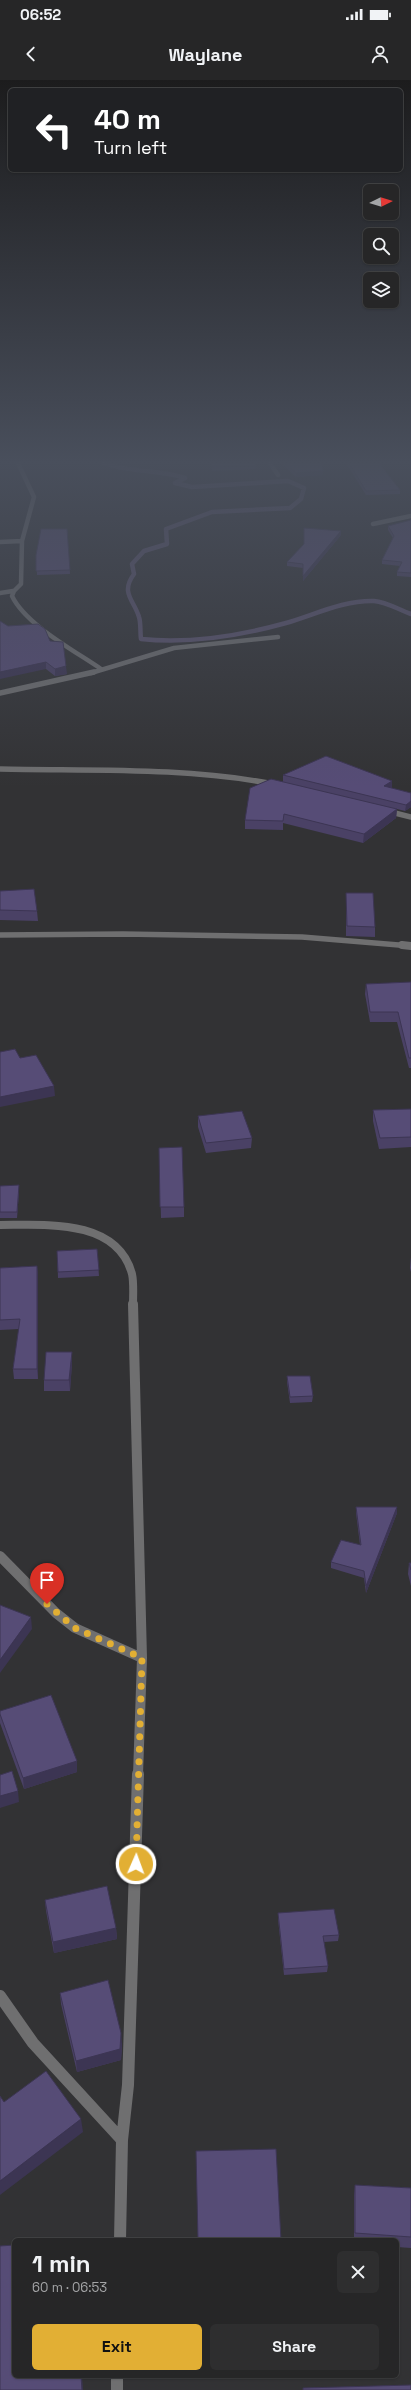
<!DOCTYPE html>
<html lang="en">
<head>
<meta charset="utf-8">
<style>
	body { margin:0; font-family:"Space Grotesk",sans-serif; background:#2e2e2f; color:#f1f3f6; height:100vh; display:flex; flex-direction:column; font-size:15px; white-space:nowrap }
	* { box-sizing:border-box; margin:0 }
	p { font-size:13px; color:#a4a5a7 }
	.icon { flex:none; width:22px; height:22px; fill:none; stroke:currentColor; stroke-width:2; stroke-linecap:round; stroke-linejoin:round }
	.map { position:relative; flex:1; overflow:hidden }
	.panel { position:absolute; left:12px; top:2158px; width:387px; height:140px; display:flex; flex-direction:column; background:#262627; border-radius:6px; box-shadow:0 1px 3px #0004,0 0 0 1px #424344 }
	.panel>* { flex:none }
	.hud { position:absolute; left:8px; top:8px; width:395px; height:84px; border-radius:6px; box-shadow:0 1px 3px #0004,0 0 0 1px #424344; background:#202124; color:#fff; overflow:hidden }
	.needle { width:26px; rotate:85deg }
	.tools { position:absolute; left:363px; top:104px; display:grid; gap:8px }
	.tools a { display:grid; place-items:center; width:36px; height:36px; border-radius:6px; background:#262627; box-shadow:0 1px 3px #0004,0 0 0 1px #424344; font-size:20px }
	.pin { position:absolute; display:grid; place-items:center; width:34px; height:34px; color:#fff; margin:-41px -17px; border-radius:50% 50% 50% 0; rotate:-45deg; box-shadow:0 0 4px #0007 }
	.pin .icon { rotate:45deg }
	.me { position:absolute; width:44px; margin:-22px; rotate:2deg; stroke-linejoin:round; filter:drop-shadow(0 0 3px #0008) }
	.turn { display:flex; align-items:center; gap:14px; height:84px; padding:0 20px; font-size:18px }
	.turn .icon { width:52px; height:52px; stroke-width:2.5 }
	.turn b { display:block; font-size:28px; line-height:34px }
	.round { display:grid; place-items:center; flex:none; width:42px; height:42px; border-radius:6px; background:#2e2e2f }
	.head { display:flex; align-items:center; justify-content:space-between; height:68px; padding:0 20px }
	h1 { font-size:24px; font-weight:700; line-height:30px }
	.action { display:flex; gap:8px; margin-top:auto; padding:8px 20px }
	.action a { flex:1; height:46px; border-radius:6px; background:#e2af34; color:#111; font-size:16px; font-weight:700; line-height:46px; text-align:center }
	.action a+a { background:#2e2e2f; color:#f1f3f6 }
	.status { display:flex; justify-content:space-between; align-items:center; height:28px; padding:0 20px; background:#262627; direction:ltr }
	.status svg { height:11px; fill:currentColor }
	header { display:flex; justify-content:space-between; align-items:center; height:52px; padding:0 20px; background:#262627; font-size:18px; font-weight:700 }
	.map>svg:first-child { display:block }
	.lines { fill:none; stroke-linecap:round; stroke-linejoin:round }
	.stream { stroke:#5b536e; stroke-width:4.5 }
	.street-far4 { stroke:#6f6f70; stroke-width:4.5 }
	.street-far3 { stroke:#6f6f70; stroke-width:5.5 }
	.street-far2 { stroke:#6f6f70; stroke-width:8 }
	.street-far1 { stroke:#6f6f70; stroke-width:10 }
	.street { stroke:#6f6f70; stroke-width:12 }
	.wall { fill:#4a4165 }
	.shaded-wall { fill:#3c3553 }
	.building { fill:#564c76; stroke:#3c3553 }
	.route { stroke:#e2af34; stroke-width:7; stroke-dasharray:0 12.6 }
</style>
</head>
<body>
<div class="status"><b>06:52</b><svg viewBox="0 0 49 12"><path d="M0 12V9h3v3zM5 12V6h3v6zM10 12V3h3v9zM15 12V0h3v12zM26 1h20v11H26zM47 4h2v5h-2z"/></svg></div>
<header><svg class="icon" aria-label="back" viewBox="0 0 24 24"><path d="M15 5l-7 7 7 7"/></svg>Waylane<svg class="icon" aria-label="person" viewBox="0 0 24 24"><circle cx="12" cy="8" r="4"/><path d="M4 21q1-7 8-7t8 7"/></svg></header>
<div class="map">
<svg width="411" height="2310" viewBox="0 0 411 2310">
	<rect width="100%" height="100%" fill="#323234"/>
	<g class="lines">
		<path class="stream" d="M104 383C130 393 158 389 185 398L175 403
			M175 403 192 407 288 401 304 408 301 419 290 428 212 432 166 449 167 464 144 471 132 484 134 494C120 513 134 520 139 537 141 543 140 552 141 559 189 564 239 556 286 543 314 535 344 520 374 521 387 522 399 530 411 534"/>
		<path class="street-far4" d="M18 383 34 417 22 461 21 504 14 511 12 516C26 545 75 571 101 589
			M270 383 278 395
			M373 444 411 436
			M0 462 22 461
			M0 513 13 511
			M91 593 174 568 278 557"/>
		<path class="street-far3" d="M0 613 94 592
			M0 689C92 691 183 687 274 704
			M387 731 411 737
			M0 855 123 854 302 857 411 866"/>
		<path class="street-far2" d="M402 865 411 866
			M0 1145C44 1145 117 1138 132 1194 134 1203 133 1215 133 1225"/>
		<path class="street-far1" d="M133 1224 142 1578 138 1695
			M0 1476 56 1533 75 1548 142 1578"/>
		<path class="street" d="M0 1916 33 1963 122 2060
			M120 2160 122 2060 128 2005 138 1694
			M117 2296V2310"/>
	</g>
	<path class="wall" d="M212 383H255L256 389 212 391Z
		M281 383H322L323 395 296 397Z
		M346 383H379L400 410V414L366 415Z
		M411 440V497L397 496V492L400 486 382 484V480L393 458 388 450V446Z
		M67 449 70 494 37 495 36 475Z
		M341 455 303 501V488L287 486V482Z
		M8 546 50 561 67 594 55 596 46 589Z
		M283 695 392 701 391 708 411 713V727L405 731 397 729 396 738 363 763 283 743V750L245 749V740L283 702Z
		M0 811 37 831 38 841 0 840Z
		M346 813 375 847V857L346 856Z
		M411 902V988H409L397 942H370L365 914 366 904Z
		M411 1029V1067L379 1069 373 1041V1030Z
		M198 1036 252 1058 251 1068 206 1073 198 1047Z
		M159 1068 184 1127V1137L161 1138Z
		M0 1106 19 1111 17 1138H0Z
		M97 1169 99 1196 58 1198 57 1171Z
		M411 1177V1192L410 1188Z
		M37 1186 38 1196V1299H14L13 1289 19 1249 0 1250V1188Z
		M72 1283 70 1311H44V1300Z
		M287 1296 313 1316 312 1322 290 1323 287 1302Z
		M356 1427 397 1433 366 1513 364 1498 331 1488V1482L360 1465 356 1433Z
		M409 1483H411V1506L408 1494Z
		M0 1631 77 1681V1692L24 1709 0 1643Z
		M45 1820 116 1848 117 1859 54 1873 46 1831Z
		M278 1833 339 1855 338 1861 324 1862 328 1886 327 1892 284 1895 278 1839Z
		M60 1913 122 1964 121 1980 77 1992 61 1924Z
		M355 2105 411 2108V2168L397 2167V2160H354V2115Z"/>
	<path class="shaded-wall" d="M323 391V395L296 397V393Z
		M341 451V455L303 501V496Z
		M46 582V589L0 599V592Z
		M66 586 67 594 55 596V589Z
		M392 701V708L384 712V706Z
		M411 721V727L405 731 406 725Z
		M397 729 396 738 363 763 364 754Z
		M54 1006 55 1016 0 1027V1017Z
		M19 1105V1111L17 1138V1132Z
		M37 1186 38 1196V1299L37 1289Z
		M72 1272V1283L70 1311 69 1300Z
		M397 1427V1433L366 1513V1506Z
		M31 1537 32 1549 0 1593V1580Z
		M77 1681V1692L24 1709 23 1698Z
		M18 1711 19 1722 0 1728V1716Z
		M116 1848 117 1859 54 1873 53 1862Z
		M121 1953 122 1964 121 1980 77 1992 76 1981Z
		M81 2039 83 2052 0 2115V2101Z
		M81 2296H82L83 2310H82Z"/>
	<path class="building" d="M212 383H255L256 386 212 387Z
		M285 383H322L323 391 296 393Z
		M349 383H379L400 410 366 411Z
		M411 440V493L397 492 402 482 382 480 394 456 388 446Z
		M304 448 341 451 303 496V484L287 482 304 464Z
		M41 449H67L70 490 36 491V475Z
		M0 541 8 546 38 544 45 549 50 561 63 562 66 586 55 589 46 582 0 592Z
		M326 676 392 701 384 706 411 713V721L406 725 283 695Z
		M271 699 397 729 364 754 284 734 283 741 245 740 250 708Z
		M34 809 37 831 0 830V811Z
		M346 813H373L375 847 347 846Z
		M411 902V978H409L398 932H370L366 904Z
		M15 969 20 978 36 975 54 1006 0 1017V972Z
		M411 1029V1057L380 1058 373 1030Z
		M242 1031 252 1058 206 1063 198 1036Z
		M182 1067 184 1127H160L159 1068Z
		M19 1105 17 1132H0V1106Z
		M97 1169 99 1190 58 1192 57 1171Z
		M37 1186V1289H13L20 1239 0 1240V1188Z
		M46 1272H72L69 1300H44Z
		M287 1296H310L313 1316 290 1317Z
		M356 1427H397L366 1506 364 1491 331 1482 341 1460 361 1465Z
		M409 1483H411V1490Z
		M0 1525 31 1537 0 1580Z
		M51 1615 77 1681 23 1698 0 1634V1631Z
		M12 1691 18 1711 0 1716V1695Z
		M107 1806 116 1848 53 1862 45 1820Z
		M334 1829 339 1855 323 1856 328 1886 284 1889 278 1833Z
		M108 1900 121 1953 120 1969 76 1981 60 1913Z
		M46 1991 81 2039 0 2101V2016L4 2022Z
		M276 2069 281 2160H198L196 2071Z
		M355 2105 411 2108V2157L355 2153Z
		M14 2165V2296H81L82 2310H0V2166Z
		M411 2305V2310H303V2308Z"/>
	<linearGradient id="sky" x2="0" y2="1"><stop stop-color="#1c1c1d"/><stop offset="0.54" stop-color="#494f5c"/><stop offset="1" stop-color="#494f5c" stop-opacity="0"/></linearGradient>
	<rect width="411" height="707" fill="url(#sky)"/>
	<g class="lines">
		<path class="route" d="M47 1524 75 1548 142 1578 136 1784"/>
	</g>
</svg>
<div class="tools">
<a><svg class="needle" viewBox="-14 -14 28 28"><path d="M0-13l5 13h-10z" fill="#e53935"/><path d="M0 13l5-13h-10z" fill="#a4a5a7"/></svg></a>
<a><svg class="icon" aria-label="search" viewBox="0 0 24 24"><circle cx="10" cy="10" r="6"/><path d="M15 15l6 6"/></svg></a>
<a><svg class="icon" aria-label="layers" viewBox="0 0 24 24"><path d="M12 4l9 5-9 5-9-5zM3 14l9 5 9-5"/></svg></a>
</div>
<div class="pin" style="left:47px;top:1524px;background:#d93025"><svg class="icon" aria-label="arrive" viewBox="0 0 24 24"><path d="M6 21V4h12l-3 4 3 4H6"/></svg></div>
<svg class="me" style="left:136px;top:1784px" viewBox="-20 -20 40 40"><circle r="17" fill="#e2af34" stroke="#fff" stroke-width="3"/><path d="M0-11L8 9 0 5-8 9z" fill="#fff"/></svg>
<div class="hud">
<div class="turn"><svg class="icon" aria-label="left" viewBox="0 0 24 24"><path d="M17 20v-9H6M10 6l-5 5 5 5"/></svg><div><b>40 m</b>Turn left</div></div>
</div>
<section class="panel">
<div class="head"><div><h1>1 min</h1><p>60 m · 06:53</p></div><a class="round"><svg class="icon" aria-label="close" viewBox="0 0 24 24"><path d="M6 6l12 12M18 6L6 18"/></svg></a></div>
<div class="action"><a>Exit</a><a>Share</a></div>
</section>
</div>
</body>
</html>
